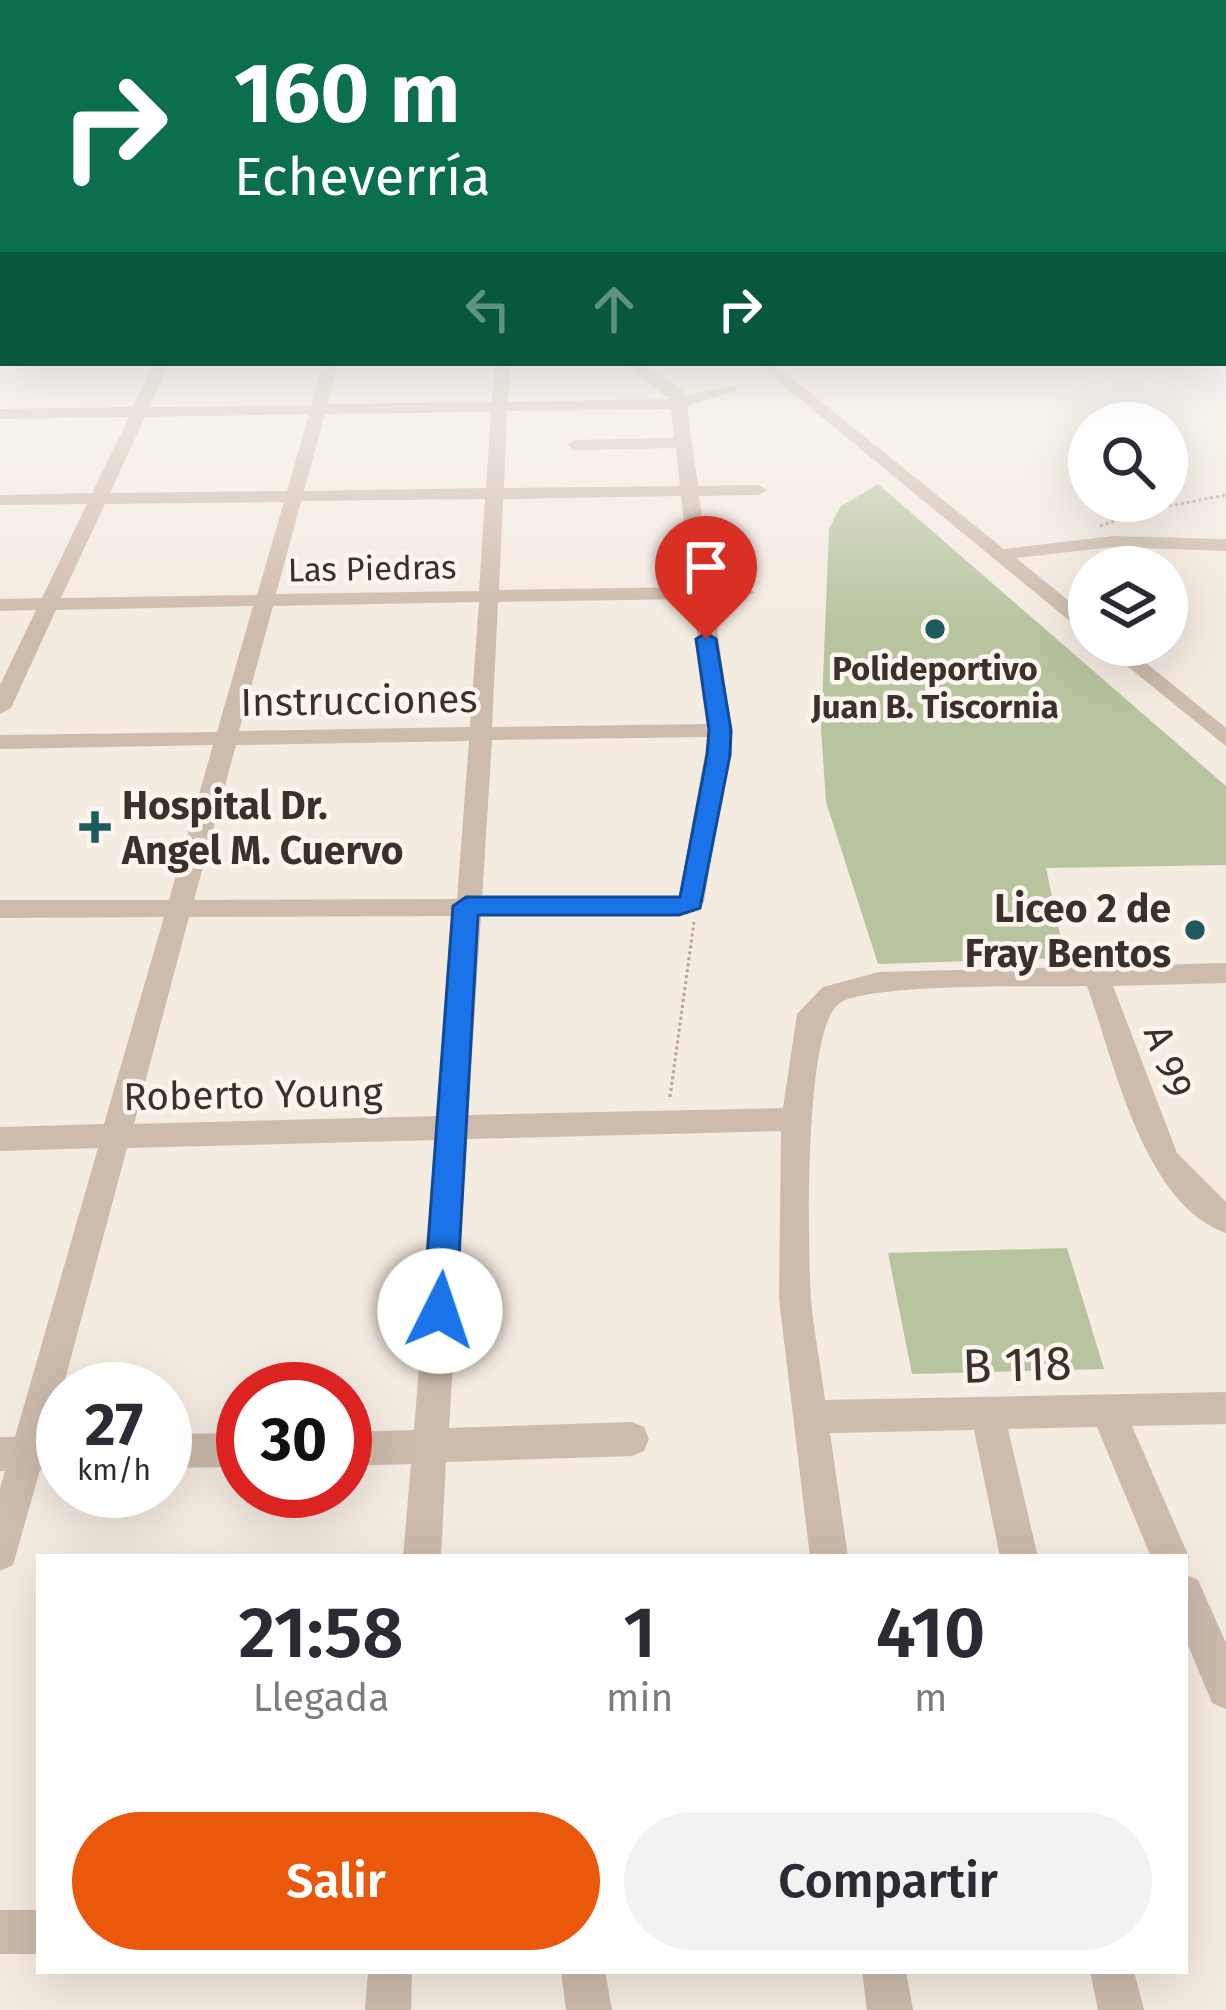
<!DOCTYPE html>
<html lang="es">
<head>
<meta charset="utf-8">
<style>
	body { margin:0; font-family:"Fira Sans",sans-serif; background:#f2f2f3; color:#2b2b33; height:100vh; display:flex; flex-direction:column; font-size:45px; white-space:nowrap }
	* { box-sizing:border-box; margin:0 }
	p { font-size:39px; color:#7c7c81 }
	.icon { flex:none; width:66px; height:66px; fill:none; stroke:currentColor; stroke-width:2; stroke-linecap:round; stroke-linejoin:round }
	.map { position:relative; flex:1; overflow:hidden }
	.details { position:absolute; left:36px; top:1554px; width:1152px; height:420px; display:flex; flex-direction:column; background:#fff; border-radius:0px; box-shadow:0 12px 48px #0002 }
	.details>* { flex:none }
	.hud { position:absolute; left:0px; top:0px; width:1227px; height:366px; box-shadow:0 12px 48px #0002; background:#0b6e4f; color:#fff; overflow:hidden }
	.controls { position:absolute; left:1068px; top:402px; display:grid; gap:24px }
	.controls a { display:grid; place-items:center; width:120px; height:120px; border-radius:50%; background:#fff; box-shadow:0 12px 48px #0002; font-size:60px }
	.speed { position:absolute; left:36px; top:1362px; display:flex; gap:24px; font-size:60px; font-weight:700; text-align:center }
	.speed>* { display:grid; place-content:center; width:156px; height:156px; border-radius:50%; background:#fff; box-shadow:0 12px 48px #0002; line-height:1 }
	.speed small { font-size:30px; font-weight:400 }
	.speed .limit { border:18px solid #d22; background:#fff; color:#111 }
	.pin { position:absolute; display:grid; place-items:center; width:102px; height:102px; color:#fff; margin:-123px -51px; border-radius:50% 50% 50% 0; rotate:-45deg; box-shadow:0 0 12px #0007 }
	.pin .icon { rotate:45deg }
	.me { position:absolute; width:132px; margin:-66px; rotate:4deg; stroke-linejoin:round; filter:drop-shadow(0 0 9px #0008) }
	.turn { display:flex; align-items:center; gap:42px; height:252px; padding:0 36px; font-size:54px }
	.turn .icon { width:156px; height:156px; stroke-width:2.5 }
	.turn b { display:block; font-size:84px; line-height:102px }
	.lanes { display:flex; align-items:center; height:114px; padding:0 36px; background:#0003; justify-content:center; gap:60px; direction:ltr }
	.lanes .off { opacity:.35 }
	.eta { display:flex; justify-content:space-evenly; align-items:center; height:204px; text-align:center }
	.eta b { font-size:72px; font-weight:600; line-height:84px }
	.cta { display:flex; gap:24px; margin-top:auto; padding:24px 36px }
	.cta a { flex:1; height:138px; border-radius:72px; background:#ea580c; color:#fff; font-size:48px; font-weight:600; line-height:138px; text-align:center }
	.cta a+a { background:#f2f2f3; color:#2b2b33 }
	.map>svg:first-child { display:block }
	.green { fill:#b8c4a0 }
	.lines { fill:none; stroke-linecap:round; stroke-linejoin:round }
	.path { stroke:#b9a596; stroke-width:3; stroke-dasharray:3 3; stroke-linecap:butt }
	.minor { fill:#cdbbac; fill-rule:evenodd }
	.route { fill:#1a73e8; stroke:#114b97; stroke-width:3 }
	.poi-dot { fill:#1f5a5e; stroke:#fbf5ee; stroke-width:4.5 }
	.labels { text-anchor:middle; stroke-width:9; stroke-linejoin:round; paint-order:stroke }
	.far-street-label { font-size:33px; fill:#3b302b; stroke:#fbf5ee }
	.far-poi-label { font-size:33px; font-weight:bold; fill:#3b302b; stroke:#fbf5ee }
	.street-label { font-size:39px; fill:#3b302b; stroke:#fbf5ee }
	.poi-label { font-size:39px; font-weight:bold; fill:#3b302b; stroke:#fbf5ee; text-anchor:start }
	.near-street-label { font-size:48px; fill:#3b302b; stroke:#fbf5ee }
</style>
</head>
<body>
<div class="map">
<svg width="1226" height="2010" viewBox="0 0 1226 2010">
	<rect width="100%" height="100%" fill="#f4ebe1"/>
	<path class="green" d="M878 484 1226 786V865L1046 868 1065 958 878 964 826 802 821 729 829 529 840 507Z
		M1067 1248 1104 1369 912 1374 888 1253Z"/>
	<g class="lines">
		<path class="path" d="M1100 526 1148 510 1226 495
			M670 1097 694 922"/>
		<path class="minor" d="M154 363H170L149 407 311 405 323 363H339L327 404 492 402 494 363H510L508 402 670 399 620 363H639L683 390 685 396 736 385V391L687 406 698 486 758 485 767 490 758 495 699 496 711 587 744 586 754 592 744 598H713L731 730 704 902 700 908 679 916H481L468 1115 783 1108 797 1014 823 987 879 972 1226 963V983L1113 986 1177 1153 1226 1202V1233C1143 1204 1114 1061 1087 986 1040 987 871 983 840 1003 803 1026 808 1252 811 1300 814 1333 821 1367 825 1400L1226 1392V1424L1132 1426 1189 1557 1185 1566V1557H1151L1097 1427 1008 1429 1038 1557H1000L974 1430 830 1433 848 1557H810L779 1299 781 1131 467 1139 449 1428 632 1422 644 1427 649 1439 644 1451 632 1456 446 1462 441 1557H403L411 1464 345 1466V1432L414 1430 437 1140 127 1148 50 1436H63V1470H40L13 1565 0 1571V1488L5 1471H0V1437H15L98 1148 0 1151V1127L104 1124 164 917 0 918V900H169L213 745 0 749V735L217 732 253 606 56 610 11 708 0 714V685L36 610 0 611V599L42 598 87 504 0 505V495L92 493 129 417 0 419V409L133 407ZM671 409 674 438 575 440 567 445 575 450 676 448 680 486 504 488 507 411ZM491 412 486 488 304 491 325 414ZM309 414 287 491 110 493 145 417ZM681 496 692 587 499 590 503 499ZM485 499 479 591 276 594 301 501ZM284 502 257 595 61 598 105 504ZM693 599 708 724 492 727 498 602ZM479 602 470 727 239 731 273 606ZM708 737 679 897 482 899 492 740ZM469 741 457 899 194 900 236 745ZM455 916 439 1116 134 1124 189 917Z
			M756 363H773L1004 549 1113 536 1226 539V551L1113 547 1016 558 1089 617V633L1082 631Z
			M1101 645H1124L1226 728V746Z
			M243 1433V1467L165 1468V1434Z
			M1185 1574 1198 1580 1226 1643V1709L1212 1703 1185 1638Z
			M0 1910H39V1954H0Z
			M368 1971H412L411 2010H365Z
			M561 1971H605L612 2010H566Z
			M862 1971H906L913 2010H867Z
			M1090 1971H1134L1144 2010H1098Z"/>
	</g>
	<linearGradient id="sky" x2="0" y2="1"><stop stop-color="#7eb2d2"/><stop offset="0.55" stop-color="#faf6f2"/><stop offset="1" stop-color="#faf6f2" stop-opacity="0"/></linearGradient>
	<rect width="1226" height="625" fill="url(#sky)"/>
	<path class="route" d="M706 633 716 639 731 730 730 755 700 908 679 915H478L456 1311 451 1321 440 1325 428 1321 423 1311 453 906 466 897H680L707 755 709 730 696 639Z"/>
	<g class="poi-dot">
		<circle cx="935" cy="629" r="12"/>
		<path d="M89 809h12v12h12v12h-12v12h-12v-12h-12v-12h12z"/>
		<circle cx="1195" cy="930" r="12"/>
	</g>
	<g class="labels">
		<g class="far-street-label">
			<text transform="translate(372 568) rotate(-1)" y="12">Las Piedras</text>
		</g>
		<g class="far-poi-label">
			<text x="935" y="680">Polideportivo<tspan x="935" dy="38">Juan B. Tiscornia</tspan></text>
		</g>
		<g class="street-label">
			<text transform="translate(359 700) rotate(-1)" y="14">Instrucciones</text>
			<text transform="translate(1169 1061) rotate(70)" y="14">A 99</text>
			<text transform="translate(253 1094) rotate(-1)" y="14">Roberto Young</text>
		</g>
		<g class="poi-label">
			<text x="122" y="819">Hospital Dr.<tspan x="122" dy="45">Angel M. Cuervo</tspan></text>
			<text x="1171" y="922" text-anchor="end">Liceo 2 de<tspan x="1171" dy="45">Fray Bentos</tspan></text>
		</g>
		<g class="near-street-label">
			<text transform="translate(1017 1364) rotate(-2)" y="17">B 118</text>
		</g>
	</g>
</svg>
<div class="controls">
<a><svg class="icon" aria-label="search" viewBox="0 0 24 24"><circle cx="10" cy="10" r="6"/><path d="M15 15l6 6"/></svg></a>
<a><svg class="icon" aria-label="layers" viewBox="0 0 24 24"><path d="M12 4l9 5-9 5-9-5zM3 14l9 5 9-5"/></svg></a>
</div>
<div class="speed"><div>27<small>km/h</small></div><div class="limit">30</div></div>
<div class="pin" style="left:706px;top:639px;background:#d93025"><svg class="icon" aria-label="arrive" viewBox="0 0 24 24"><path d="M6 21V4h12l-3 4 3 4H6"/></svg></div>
<svg class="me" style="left:440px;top:1311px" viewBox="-20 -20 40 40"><circle r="19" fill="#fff"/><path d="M0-13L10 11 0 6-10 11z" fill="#1a73e8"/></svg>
<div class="hud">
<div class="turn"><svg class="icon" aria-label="right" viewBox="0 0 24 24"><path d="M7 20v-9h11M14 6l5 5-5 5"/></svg><div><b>160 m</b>Echeverría</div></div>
<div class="lanes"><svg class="icon off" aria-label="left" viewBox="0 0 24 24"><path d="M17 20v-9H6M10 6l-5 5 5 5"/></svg><svg class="icon off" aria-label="ahead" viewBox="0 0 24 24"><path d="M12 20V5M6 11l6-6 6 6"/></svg><svg class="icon" aria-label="right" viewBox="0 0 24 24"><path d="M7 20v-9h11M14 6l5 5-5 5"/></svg></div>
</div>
<section class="details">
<div class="eta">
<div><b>21:58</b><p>Llegada</p></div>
<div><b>1</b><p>min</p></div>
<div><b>410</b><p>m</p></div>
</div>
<div class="cta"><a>Salir</a><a>Compartir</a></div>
</section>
</div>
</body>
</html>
